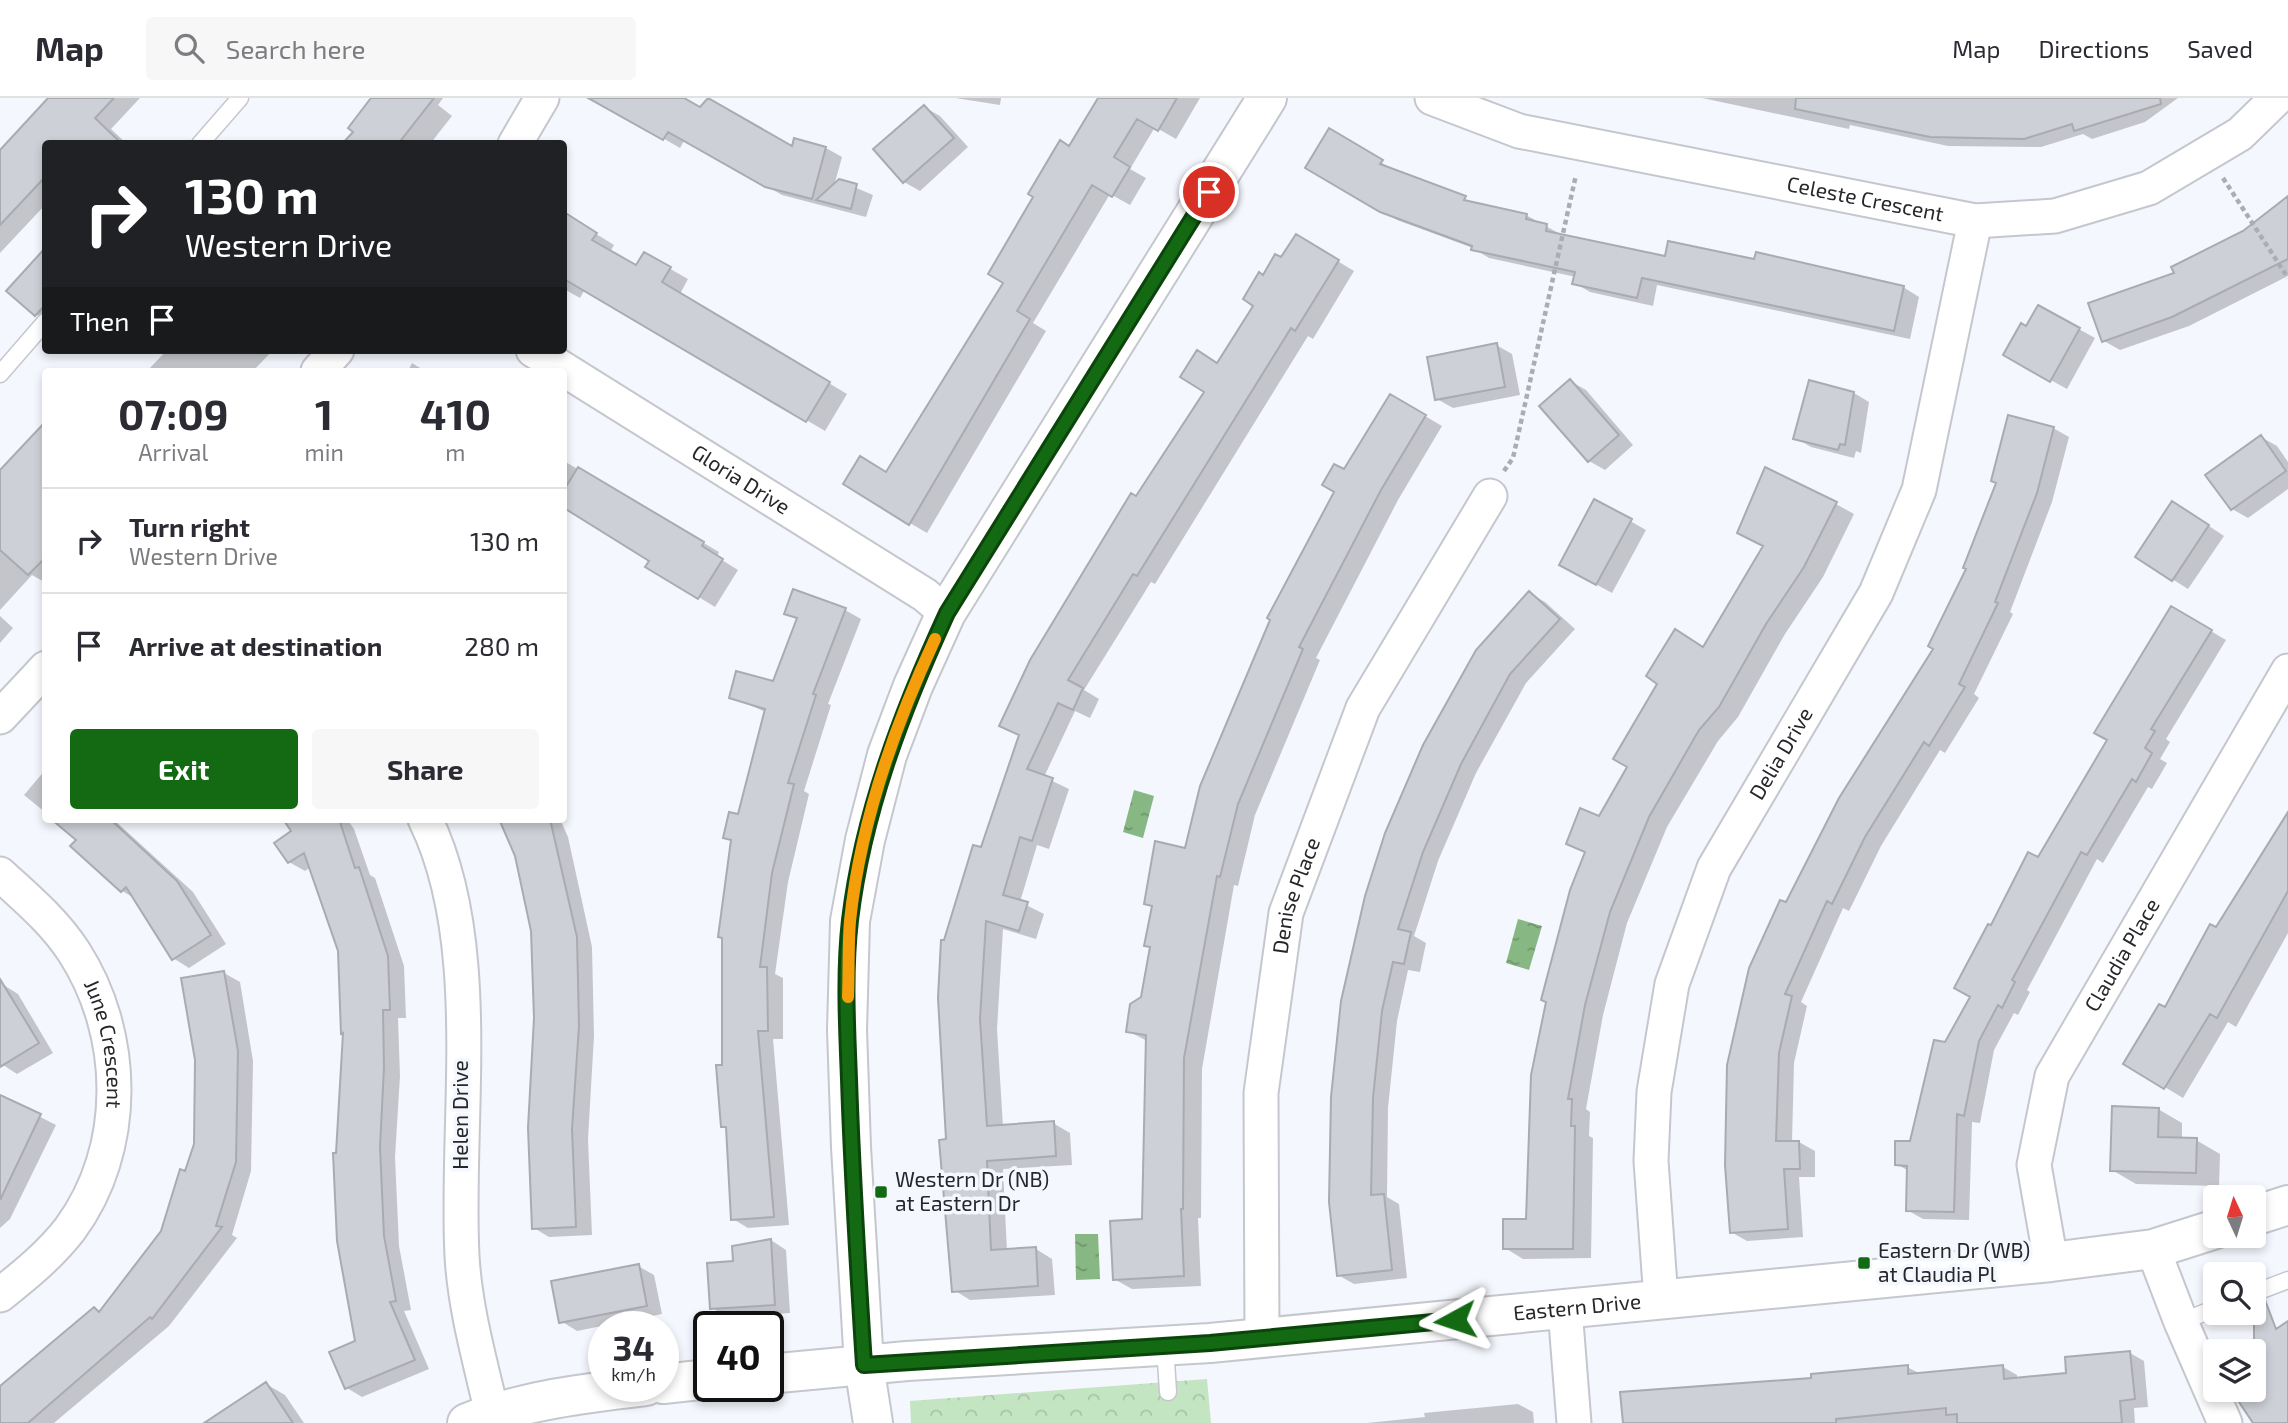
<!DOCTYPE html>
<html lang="en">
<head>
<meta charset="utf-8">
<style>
	body { margin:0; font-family:"Exo 2",sans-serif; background:#f7f7f7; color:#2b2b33; height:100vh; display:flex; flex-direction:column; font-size:26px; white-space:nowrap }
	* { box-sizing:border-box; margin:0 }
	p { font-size:23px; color:#7c7c81 }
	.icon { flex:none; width:38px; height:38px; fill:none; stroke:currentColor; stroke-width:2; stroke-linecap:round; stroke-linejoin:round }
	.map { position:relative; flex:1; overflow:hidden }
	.side { position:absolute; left:42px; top:270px; width:525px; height:455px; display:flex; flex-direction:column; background:#fff; border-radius:7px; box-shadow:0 4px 10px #0003 }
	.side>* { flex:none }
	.guide { position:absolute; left:42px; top:42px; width:525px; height:214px; border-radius:7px; box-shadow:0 4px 10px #0003; background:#202124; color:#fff; overflow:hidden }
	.needle { width:46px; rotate:356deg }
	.controls { position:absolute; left:2203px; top:1087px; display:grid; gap:14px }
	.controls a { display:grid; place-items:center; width:63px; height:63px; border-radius:7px; background:#fff; box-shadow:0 4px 10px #0003; font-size:35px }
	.speed { position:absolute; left:588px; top:1213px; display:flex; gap:14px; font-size:35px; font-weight:700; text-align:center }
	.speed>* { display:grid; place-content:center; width:91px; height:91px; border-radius:50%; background:#fff; box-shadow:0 4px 10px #0003; line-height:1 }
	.speed small { font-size:18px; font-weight:400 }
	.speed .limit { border:4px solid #111; border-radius:10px; background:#fff; color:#111 }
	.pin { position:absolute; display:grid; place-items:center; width:60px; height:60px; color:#fff; margin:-30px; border:4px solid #fff; border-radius:50%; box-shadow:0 2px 7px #0007 }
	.me { position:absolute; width:77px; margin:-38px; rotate:265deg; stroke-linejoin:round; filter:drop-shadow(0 0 5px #0008) }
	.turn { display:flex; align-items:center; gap:24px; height:147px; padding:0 28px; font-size:32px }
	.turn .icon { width:91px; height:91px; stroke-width:2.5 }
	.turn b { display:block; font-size:49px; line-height:60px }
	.then { display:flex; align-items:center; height:66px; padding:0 28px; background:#0003; gap:14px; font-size:26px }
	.eta { display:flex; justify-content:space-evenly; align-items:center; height:119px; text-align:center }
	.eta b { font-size:42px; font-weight:700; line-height:49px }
	.primary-button { display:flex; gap:14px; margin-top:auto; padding:14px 28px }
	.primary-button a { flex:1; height:80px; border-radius:7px; background:#136a12; color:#fff; font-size:28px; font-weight:700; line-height:80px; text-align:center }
	.primary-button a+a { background:#f7f7f7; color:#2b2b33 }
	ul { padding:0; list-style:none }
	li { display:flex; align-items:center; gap:21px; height:105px; padding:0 28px; border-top:2px solid #e1e1e2 }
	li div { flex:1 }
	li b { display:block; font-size:26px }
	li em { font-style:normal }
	header { display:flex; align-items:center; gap:42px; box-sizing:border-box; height:98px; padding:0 35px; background:#fff; border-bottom:2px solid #e1e1e2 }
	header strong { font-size:33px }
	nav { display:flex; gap:38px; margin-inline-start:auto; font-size:24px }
	.search { width:490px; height:63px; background:#f7f7f7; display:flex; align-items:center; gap:18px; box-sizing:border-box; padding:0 24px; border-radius:7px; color:#7c7c81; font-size:26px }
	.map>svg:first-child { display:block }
	.forest { fill:url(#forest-crowns) }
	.water { fill:url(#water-ripples) }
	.shadow { fill:#0003 }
	.building { fill:#cdd0d6; stroke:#a9abb1; stroke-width:2 }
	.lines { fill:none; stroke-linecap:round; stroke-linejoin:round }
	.lane-casing { stroke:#c5c7ce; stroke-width:19 }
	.street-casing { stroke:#c5c7ce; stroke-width:37 }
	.secondary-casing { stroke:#c5c7ce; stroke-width:42 }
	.path { stroke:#abadb2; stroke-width:4.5; stroke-dasharray:5 3.5; stroke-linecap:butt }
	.lane { stroke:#fff; stroke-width:16 }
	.street { stroke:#fff; stroke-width:33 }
	.secondary { stroke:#fff; stroke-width:38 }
	.route-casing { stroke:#0c450c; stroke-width:18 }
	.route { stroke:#136a12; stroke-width:12 }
	.slow { stroke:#f59e0b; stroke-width:12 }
	.poi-dot { fill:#136a12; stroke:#f4f7fd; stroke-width:2.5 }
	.labels { text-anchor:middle; stroke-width:7; stroke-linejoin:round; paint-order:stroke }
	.street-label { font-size:21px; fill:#26272a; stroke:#f4f7fd }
	.poi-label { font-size:21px; fill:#26272a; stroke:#f4f7fd; text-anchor:start }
</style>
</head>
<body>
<header>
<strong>Map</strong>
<div class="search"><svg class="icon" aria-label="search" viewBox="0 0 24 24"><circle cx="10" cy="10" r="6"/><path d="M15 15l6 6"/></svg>Search here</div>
<nav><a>Map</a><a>Directions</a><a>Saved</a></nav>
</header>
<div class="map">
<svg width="2288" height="1325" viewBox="0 0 2288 1325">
	<defs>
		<pattern id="forest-crowns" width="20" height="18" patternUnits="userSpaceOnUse" patternTransform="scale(1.75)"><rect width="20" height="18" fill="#c4e5c1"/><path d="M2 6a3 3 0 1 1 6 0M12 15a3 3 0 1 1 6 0" fill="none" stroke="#a8c4a6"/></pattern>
		<pattern id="water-ripples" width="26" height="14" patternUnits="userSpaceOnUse" patternTransform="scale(1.75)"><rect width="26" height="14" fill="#87b783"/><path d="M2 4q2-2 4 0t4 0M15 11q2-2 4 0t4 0" fill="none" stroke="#6e956b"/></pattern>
	</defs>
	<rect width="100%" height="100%" fill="#f4f7fd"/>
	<path class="forest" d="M1207 1281 1211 1325H911L910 1303Z"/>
	<path class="water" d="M1134 692 1154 698 1143 740 1123 734Z
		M1518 821 1542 828 1529 872 1506 865Z
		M1098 1136 1100 1181 1076 1182 1075 1136Z"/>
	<path class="shadow" d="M58 0H140L111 31 127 46H46V106L0 155V63Z
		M373 0H443L438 7 452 18 430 46H345L356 33Z
		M612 0H681L701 11 707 1 793 51 795 42 826 50 842 59 834 88 840 83 873 97 866 119 782 97 685 41 680 50 607 8Z
		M955 0H1001L1000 7Z
		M1100 0H1200L1176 41 1155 29 1130 71 1146 80 1130 107 1110 96 1033 225 1046 233 927 435 910 425 886 376 1005 184 1070 50Z
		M1702 0H2178L2145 24 2092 41 2083 36 2041 49 1948 48 1850 27 1849 31Z
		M924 9 940 18 968 49 920 93 904 84Z
		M1329 33 1397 74 1478 107 1526 117 1562 137 1667 160 1903 189 1919 199 1910 241 1657 187 1653 208 1590 194 1574 185 1576 179 1489 160 1473 150 1397 122 1308 69Z
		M2288 101V178L2189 228 2120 252 2104 243 2177 176 2244 135Z
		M564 116 614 147 610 154 636 169 644 156 688 181 680 196 847 296 825 333 585 191 580 200 564 191Z
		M1296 138 1354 173 1313 241 1308 238 1155 486 1151 484 1084 592 1099 601 1090 620 1075 613 1044 679 1069 691 1049 751 1037 747 1020 804 1044 816 1036 841 1003 831 997 931 1003 1029 1053 1025 1070 1035 1072 1067 1003 1071 1007 1153 1036 1151 1052 1161 1055 1197 970 1202 954 1192 946 844 982 751 1021 638 1001 627 1136 400 1206 294 1218 267 1256 207 1264 179 1282 162Z
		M46 152V222L36 216Z
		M2039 209 2095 240 2067 291 2005 257Z
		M1496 247 1512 256 1520 297 1453 310 1437 301Z
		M167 252H273L253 273H147Z
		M412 265 425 273H408Z
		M1570 283 1586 292 1633 347 1605 372 1589 363Z
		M1854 295 1869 304 1861 355 1856 353 1854 360 1811 349 1796 340Z
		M1391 298 1442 328 1398 402 1316 560 1320 562 1255 717 1238 788 1234 787 1202 971 1201 1120H1198L1201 1188 1132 1191 1114 1181 1143 1123 1147 943 1128 933 1143 900 1151 850 1146 847 1154 810 1146 805 1186 752 1344 374Z
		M46 325V485L32 477 0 512V405Z
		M2053 330 2069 339 2052 404 2010 514 2013 516 1974 596 1979 600 1945 655 1940 652 1881 748 1849 813 1843 810 1801 904 1807 908 1794 965 1792 1044H1799L1815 1053V1079H1799L1803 1139 1747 1143 1731 1134 1787 807 1935 550Z
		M2261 339 2277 348 2288 364V391L2248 420 2232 411Z
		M564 363 719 454 717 459 738 472 715 509 648 468 651 462 564 408Z
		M1595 403 1646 432 1612 495 1577 476Z
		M1836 406 1854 416 1823 479 1785 536 1738 619 1718 643 1667 729 1627 825 1603 917 1586 1011 1590 1014 1589 1038 1593 1040 1591 1160 1523 1161 1505 1150 1528 1123 1587 756 1568 745 1600 720 1704 550Z
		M2188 414 2224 438 2188 491 2137 459Z
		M1529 495 1545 504 1575 531 1526 585 1476 675 1438 763 1414 838 1426 845 1420 874 1408 872 1397 923 1388 1010 1387 1099 1399 1106 1407 1180 1354 1186 1338 1177 1343 903Z
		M2172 510 2226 542 2166 641 2170 644 2160 661 2167 665 2152 691 2148 689 2103 765 2097 761 2027 892 2030 894 2018 917 2014 915 1994 952 1980 1025 1972 1024 1969 1122 1923 1121 1907 1112 1909 1073 1896 1066 1912 1045 1946 946 1972 898 1991 830 2038 761 2109 642Z
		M845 512 861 521 828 606 831 607 804 693 809 696 788 784 775 876 783 880V941H773L789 1127 748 1130 733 1121 728 1031 722 1028 733 744 725 739 739 718 766 614 731 599 774 586 798 522 786 515Z
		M0 518 13 530 0 545Z
		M46 671V715L24 697Z
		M2288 718V835L2236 929 2228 924 2183 1000 2125 965 2166 912Z
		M53 721H113L193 794 226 846 189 870 173 860 136 801 122 793 72 748 78 742Z
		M285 721H347L354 731 370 777 375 780 404 868 406 920H398L400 978 395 1059 399 1148 411 1212 404 1213 429 1271 362 1299 347 1290 357 1244 340 852 311 769 305 773 289 764 294 733Z
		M501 721H560L568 739 592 849 594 938 588 1041 592 1137 549 1139 534 1130 533 832 517 757Z
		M224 875 240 884 253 963 251 1073 232 1137 237 1140 169 1228 54 1325H0V1292L95 1211 101 1214 162 1134 195 1046Z
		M2 886 18 896 53 955 17 976 0 965Z
		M3 1000 56 1027 10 1121 0 1130V1006Z
		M2158 1011 2182 1025V1041L2196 1042 2220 1056 2219 1088 2136 1086 2112 1072Z
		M771 1142 786 1152 790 1215 728 1219 712 1210 735 1165Z
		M638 1168 654 1177 662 1216 577 1233 561 1223Z
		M2130 1255 2144 1263 2148 1309 2134 1310 2135 1325H1625L1813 1282 1907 1269 1921 1276 2003 1269 2017 1277V1281L2068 1277Z
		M266 1286 285 1297 304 1325H216Z
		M1518 1306 1533 1314 1534 1325H1367L1425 1319 1424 1315Z"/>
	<path class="building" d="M48 0H114L95 20 122 46H46V78L0 127V52Z
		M371 0H434L398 46H342L353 34 348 30Z
		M588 0H684L700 9 708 0 792 48 794 40 826 49 812 101 765 89 668 34 663 42Z
		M1098 0H1177L1158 33 1137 21 1114 59 1130 69 1112 99 1092 87 1017 213 1030 221 909 427 843 386 860 358 886 374 1003 185 988 176 1033 99 1028 96 1060 42 1069 48Z
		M1796 0H2160L2161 6 2074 33 2072 26 2024 41 1930 39 1795 11Z
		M924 7 954 40 903 85 873 51Z
		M1329 30 1383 62 1380 66 1466 98 1464 102 1527 116 1526 121 1547 126 1546 133 1665 158 1668 143 1754 161 1756 154 1904 188 1894 233 1642 180 1637 200 1572 186 1575 174 1471 152 1472 148 1380 114 1305 70Z
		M839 81 857 86 851 111 816 102Z
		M2288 98V161L2172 219 2102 244 2088 205 2174 175 2171 169 2243 133Z
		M564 114 597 135 592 142 636 167 644 154 671 169 662 184 830 284 806 324 564 181Z
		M1296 136 1339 162 1295 233 1291 230 1137 478 1133 476 1068 582 1083 590 1073 612 1058 605 1027 671 1053 680 1032 743 1020 739 1003 797 1028 804 1019 833 986 823 980 921 987 1028 1054 1023 1056 1058 987 1063 991 1152 1036 1149 1038 1188 952 1194 939 1042 946 1041 938 900 941 842H944L973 747 981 749 1019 637 999 628 1030 562 1131 395 1136 398 1204 294 1180 279 1197 252 1217 265 1253 208 1243 201 1259 174 1263 177 1275 156 1281 159Z
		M46 149V206L35 218 6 193Z
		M2038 207 2080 230 2050 284 2003 257 2021 225 2026 228Z
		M1497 245 1505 289 1435 302 1427 259Z
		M1570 281 1619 337 1588 364 1539 308Z
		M1809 282 1854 294 1845 347 1840 346 1838 352 1793 341Z
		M1390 296 1426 317 1381 392 1299 549 1303 551 1238 706 1220 779 1217 778 1184 960 1183 1111H1181L1184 1178 1113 1182 1110 1123 1142 1121 1146 937 1126 934 1130 906 1141 899 1150 849 1144 848 1152 808 1144 806 1155 743 1185 750 1200 688 1270 522 1267 520 1334 394 1322 387 1334 366 1344 371Z
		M2008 317 2054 329 2037 395 1995 504 1998 505 1959 586 1965 589 1929 648 1924 644 1865 739 1832 806 1827 803 1785 896 1792 898 1779 955 1776 1043H1799L1800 1071H1784L1788 1131 1730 1135 1725 1067 1727 967 1749 870 1780 802 1786 804 1839 700 1933 551 1928 548 1966 471 1963 470 1996 385 1991 383Z
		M46 323V459L28 477 0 452V372Z
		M2261 337 2286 373 2231 412 2205 377Z
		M578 369 704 444 702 448 723 461 698 501 645 469 649 463 564 410V392Z
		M1765 369 1837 404 1804 469 1766 526 1719 609 1699 632 1649 719 1610 814 1585 907 1568 1001H1572L1571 1028H1575L1573 1151H1503V1121H1526L1531 977 1546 904 1541 902 1570 792 1585 754 1566 746 1580 710 1599 718 1627 669 1613 661 1657 586 1646 578 1675 531 1703 549 1763 448 1737 435Z
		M1594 401 1632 421 1596 487 1559 467Z
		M2172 403 2209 427 2172 483 2135 459Z
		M793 491 846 510 813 596 816 597 788 685 794 686 772 775 760 869H767L768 933H758L774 1119 731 1122 726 1029H721L716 967H722V840L718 839 731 742 723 740 729 714 738 716 765 611 729 600 736 573 773 583 797 520 784 516Z
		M1529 493 1560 521 1510 576 1461 666 1423 754 1398 831 1411 834 1404 866 1393 864 1382 913 1373 1000 1371 1097 1384 1096 1392 1172 1337 1178 1329 1104 1331 999 1341 903 1365 798 1385 735 1423 647 1476 552Z
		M2171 508 2212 532 2151 631 2155 633 2145 650 2152 655 2136 684 2132 681 2087 757 2081 754 2012 882 2015 884 2002 910 1998 907 1979 943 1964 1018 1957 1016 1954 1114 1906 1113 1907 1068 1895 1067V1043H1910L1934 942 1945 944 1970 899 1954 890 1988 826 1991 827 2028 754 2038 759 2107 642 2094 635Z
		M2288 714V793L2217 920 2210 916 2164 991 2123 966 2159 906 2165 909 2210 826 2216 829Z
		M51 721H110L177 783 211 837 172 862 126 789 121 794 70 748 76 742Z
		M283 721H339L355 770 359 769 388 858 390 912H383L384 969 380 1049 384 1138 396 1203 390 1204 415 1262 345 1291 329 1254 355 1243 337 1143 333 1055H336L343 935 341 936 338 853 304 755 288 765 274 745 291 733Z
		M499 721H550L577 839 579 928 572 1031 576 1129 532 1131 528 1030 534 920 531 833 515 758Z
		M224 873 238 953 236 1064 216 1128 222 1129 152 1221 150 1219 28 1325H0V1288L94 1209 99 1214 161 1133 180 1071 185 1073 194 1046 195 962 181 880Z
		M0 881 39 945 0 969Z
		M0 997 41 1016 0 1102Z
		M2112 1008 2159 1010 2158 1039 2197 1040 2196 1075 2110 1073Z
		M771 1141 775 1207 710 1211 707 1165 733 1163 732 1148Z
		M639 1166 647 1208 559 1225 551 1183Z
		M2265 1202 2276 1231 2288 1223V1325H2253L2231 1292H2254V1253L2249 1250 2254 1247V1205Z
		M2130 1253 2135 1301 2120 1303 2122 1325H1957V1316L1946 1317V1310L1836 1321V1325H1623L1620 1294 1811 1280V1276L1908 1267V1276L2003 1267 2004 1281 2066 1275 2065 1259Z
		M266 1284 293 1325H204Z"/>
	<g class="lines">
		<defs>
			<path id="lane" d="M200 46 240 0
				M0 276 46 223
				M2254 1195 2288 1182
				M2181 1224 2216 1210
				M1165 1247 1168 1294"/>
			<g id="street">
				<path id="s1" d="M1432 0 1519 33 1975 123 2055 118 2149 90 2240 36 2277 0"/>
				<path d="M515 46 542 0"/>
				<path id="s2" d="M533 252 925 497 946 515"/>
				<path d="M318 273 337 252"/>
				<path d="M0 619 46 570"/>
				<path d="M425 721C486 845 455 1022 462 1158 465 1211 480 1263 492 1315"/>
				<path id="s3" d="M0 776C26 800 54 823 74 854 127 936 129 1051 70 1131 50 1157 25 1177 0 1197"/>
				<path d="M2153 1151 2181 1224 2225 1325"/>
				<path id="s4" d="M2051 1164 2034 1067 2052 978 2288 573"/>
				<path id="s5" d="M1661 1202 1651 1063 1654 994 1672 886 1714 770 1876 495 1919 392 1975 123"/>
				<path d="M1565 1211 1574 1325"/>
				<path id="s6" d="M1262 1240 1261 995 1286 815 1363 610 1490 398"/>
			</g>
			<g id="secondary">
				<path d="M2254 1118 2288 1107"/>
				<path id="s7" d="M768 1276 907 1263 1210 1245 2051 1164 2153 1151 2216 1131"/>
				<path d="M663 1286 709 1281"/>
				<path d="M467 1325C524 1302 586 1295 646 1288"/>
				<path d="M873 1325 864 1267 851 1049 847 932 850 823 865 742 887 657 913 588 946 515 1267 0"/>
			</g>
		</defs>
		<use href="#lane" class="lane-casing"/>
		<use href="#street" class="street-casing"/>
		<use href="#secondary" class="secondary-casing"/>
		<path class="path" d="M2223 80 2288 180
			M1504 373 1513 360 1576 77"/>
		<use href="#lane" class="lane"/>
		<use href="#street" class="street"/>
		<use href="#secondary" class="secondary"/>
	</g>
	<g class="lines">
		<defs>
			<path id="route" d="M1209 94 947 515C902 613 863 714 850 822 844 874 847 929 849 981 852 1077 858 1172 864 1267L1210 1245 1455 1222"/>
		</defs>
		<use href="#route" class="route-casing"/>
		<use href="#route" class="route"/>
		<path class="slow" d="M848 899C849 874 848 848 850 823 860 726 894 629 935 541"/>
	</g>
	<g class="poi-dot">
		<rect x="874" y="1087" width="14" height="14" rx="3.5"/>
		<rect x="1857" y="1158" width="14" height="14" rx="3.5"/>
	</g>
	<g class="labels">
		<g class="street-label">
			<text dy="7" stroke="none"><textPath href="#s1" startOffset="446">Celeste Crescent</textPath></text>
			<text dy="7" stroke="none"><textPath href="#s2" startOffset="245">Gloria Drive</textPath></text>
			<text dy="7" stroke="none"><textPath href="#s5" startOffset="574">Delia Drive</textPath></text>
			<text dy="7" stroke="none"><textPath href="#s6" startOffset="446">Denise Place</textPath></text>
			<text dy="7" stroke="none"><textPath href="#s4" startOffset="329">Claudia Place</textPath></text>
			<text dy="7" stroke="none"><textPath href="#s3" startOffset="206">June Crescent</textPath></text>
			<text transform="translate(461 1017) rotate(-90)" y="7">Helen Drive</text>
			<text dy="7" stroke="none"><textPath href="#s7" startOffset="812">Eastern Drive</textPath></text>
		</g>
		<g class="poi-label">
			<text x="895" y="1089">Western Dr (NB)<tspan x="895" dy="24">at Eastern Dr</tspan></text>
			<text x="1878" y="1160">Eastern Dr (WB)<tspan x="1878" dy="24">at Claudia Pl</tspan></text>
		</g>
	</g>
</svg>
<div class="controls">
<a><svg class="needle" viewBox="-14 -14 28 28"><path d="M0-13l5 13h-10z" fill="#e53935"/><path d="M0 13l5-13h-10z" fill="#7c7c81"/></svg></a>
<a><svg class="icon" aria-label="search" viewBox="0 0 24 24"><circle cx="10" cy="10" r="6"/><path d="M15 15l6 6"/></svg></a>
<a><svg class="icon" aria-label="layers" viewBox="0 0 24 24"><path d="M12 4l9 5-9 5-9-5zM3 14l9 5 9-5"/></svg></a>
</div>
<div class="speed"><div>34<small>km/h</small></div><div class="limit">40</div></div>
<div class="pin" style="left:1209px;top:94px;background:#d93025"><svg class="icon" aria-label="arrive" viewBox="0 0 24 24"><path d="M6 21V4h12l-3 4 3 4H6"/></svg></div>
<svg class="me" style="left:1455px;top:1222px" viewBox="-20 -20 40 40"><path d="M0-17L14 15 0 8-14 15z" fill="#136a12" stroke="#fff" stroke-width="4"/></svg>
<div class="guide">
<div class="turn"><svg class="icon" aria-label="right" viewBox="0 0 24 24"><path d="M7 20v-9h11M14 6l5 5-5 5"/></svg><div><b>130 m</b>Western Drive</div></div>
<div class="then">Then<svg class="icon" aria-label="arrive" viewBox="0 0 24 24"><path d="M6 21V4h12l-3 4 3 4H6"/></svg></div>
</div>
<section class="side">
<div class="eta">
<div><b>07:09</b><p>Arrival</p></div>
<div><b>1</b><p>min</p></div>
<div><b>410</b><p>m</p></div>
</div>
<ul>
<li><svg class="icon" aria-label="right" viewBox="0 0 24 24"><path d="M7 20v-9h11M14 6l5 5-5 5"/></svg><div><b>Turn right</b><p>Western Drive</p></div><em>130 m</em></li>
<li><svg class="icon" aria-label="arrive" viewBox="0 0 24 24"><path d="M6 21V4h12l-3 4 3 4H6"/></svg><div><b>Arrive at destination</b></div><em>280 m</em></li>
</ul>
<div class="primary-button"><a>Exit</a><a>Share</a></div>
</section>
</div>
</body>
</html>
